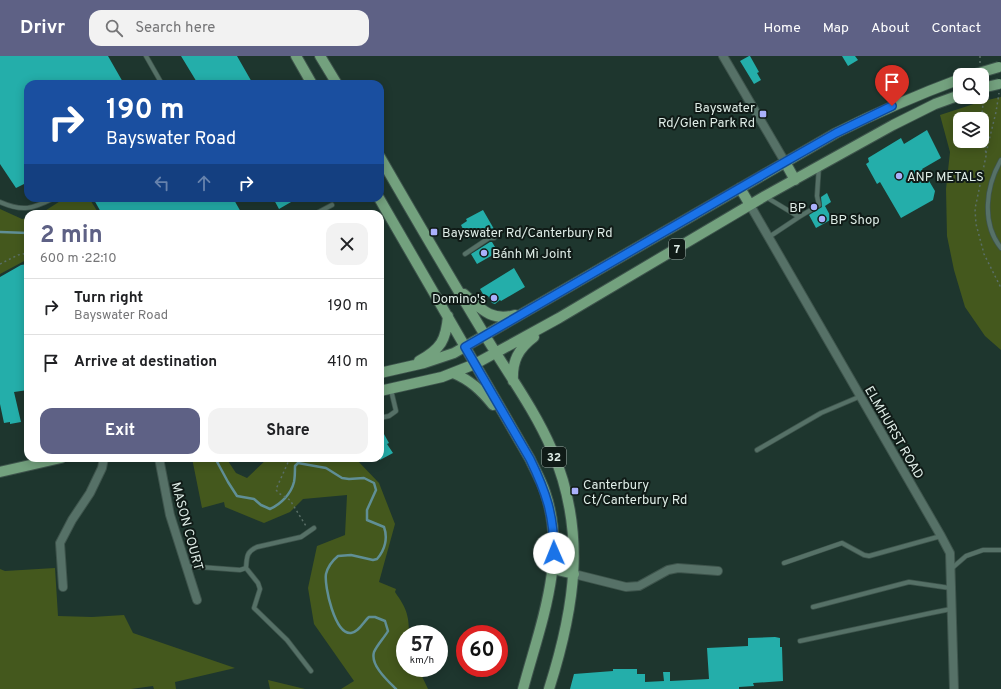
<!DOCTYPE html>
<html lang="en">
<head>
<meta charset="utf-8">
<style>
	body { margin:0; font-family:Overpass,sans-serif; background:#f2f2f2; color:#202124; height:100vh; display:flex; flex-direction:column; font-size:15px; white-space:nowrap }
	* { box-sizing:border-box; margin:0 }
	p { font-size:13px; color:#757577 }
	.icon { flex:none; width:22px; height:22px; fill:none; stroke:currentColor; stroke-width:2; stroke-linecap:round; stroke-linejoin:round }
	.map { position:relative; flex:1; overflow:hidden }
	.side { position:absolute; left:24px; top:154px; width:360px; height:252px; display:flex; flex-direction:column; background:#fff; border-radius:12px; box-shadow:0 2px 10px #0003 }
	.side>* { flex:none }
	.guide { position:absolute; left:24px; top:24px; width:360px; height:122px; border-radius:12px; box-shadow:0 2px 10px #0003; background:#1a4fa0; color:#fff; overflow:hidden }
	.buttons { position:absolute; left:953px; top:12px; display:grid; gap:8px }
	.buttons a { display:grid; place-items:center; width:36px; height:36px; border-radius:8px; background:#fff; box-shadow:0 2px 10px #0003; font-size:20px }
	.speed { position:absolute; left:396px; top:569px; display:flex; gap:8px; font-size:20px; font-weight:700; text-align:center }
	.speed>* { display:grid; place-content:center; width:52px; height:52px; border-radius:50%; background:#fff; box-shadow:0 2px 10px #0003; line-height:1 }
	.speed small { font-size:10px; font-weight:400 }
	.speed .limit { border:6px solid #d22; background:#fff; color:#111 }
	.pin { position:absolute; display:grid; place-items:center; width:34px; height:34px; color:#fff; margin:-41px -17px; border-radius:50% 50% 50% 0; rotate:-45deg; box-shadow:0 0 4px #0007 }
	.pin .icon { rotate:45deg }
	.me { position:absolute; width:44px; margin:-22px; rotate:359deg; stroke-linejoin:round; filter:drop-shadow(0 0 3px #0008) }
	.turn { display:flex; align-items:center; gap:14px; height:84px; padding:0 16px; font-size:18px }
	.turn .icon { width:52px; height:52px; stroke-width:2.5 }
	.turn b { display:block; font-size:28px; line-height:34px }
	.lanes { display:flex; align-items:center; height:38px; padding:0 16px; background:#0003; justify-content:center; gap:20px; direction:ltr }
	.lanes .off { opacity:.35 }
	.round { display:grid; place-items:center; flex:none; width:42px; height:42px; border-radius:12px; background:#f2f2f2 }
	.headline { display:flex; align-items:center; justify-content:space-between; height:68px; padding:0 16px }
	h1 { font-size:24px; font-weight:700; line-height:30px; color:#5e6185 }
	.action { display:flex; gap:8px; margin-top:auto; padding:8px 16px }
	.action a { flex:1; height:46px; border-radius:12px; background:#5e6185; color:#fff; font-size:16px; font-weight:700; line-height:46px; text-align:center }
	.action a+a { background:#f2f2f2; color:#202124 }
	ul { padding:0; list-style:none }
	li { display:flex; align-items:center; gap:12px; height:56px; padding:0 16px; border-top:1px solid #e0e0e0 }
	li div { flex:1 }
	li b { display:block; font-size:15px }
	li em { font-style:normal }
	header { display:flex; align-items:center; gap:24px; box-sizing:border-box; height:56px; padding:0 20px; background:#5e6185; color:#fff }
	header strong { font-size:19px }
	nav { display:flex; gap:22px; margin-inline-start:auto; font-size:14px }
	.search { width:280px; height:36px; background:#f2f2f2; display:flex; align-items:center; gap:10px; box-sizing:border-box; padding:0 14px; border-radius:12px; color:#757577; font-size:15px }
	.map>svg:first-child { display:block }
	.green { fill:#44581d; fill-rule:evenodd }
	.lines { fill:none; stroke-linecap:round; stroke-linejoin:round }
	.stream { stroke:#608f96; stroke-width:2.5 }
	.building { fill:#24aeaa }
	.lane-casing { stroke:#3e544c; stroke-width:5.5 }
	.street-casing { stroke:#3e544c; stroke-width:10 }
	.primary-casing { stroke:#3e544c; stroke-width:12 }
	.path { stroke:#5a6f67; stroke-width:1.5; stroke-dasharray:2 3; stroke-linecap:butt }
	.lane { stroke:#567167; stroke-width:4 }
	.street { stroke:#567167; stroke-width:8 }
	.primary { stroke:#73a17e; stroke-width:10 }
	.primary-bridge-casing { stroke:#3e544c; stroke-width:12; stroke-linecap:butt }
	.primary-bridge { stroke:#73a17e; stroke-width:10 }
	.route-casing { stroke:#114b97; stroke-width:10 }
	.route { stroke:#1a73e8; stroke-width:7 }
	.poi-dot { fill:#aab0fb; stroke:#101b17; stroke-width:1.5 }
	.labels { text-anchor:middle; stroke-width:4; stroke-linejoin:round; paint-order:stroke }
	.shield { fill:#101b17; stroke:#a1aea9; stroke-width:1 }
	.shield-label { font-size:12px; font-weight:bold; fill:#dfede7 }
	.poi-label { font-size:13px; fill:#dfede7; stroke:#101b17; text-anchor:start }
	.street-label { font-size:13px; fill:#dfede7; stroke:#101b17 }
</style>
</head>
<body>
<header>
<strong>Drivr</strong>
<div class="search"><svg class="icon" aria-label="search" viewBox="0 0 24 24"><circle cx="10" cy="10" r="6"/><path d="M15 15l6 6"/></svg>Search here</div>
<nav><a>Home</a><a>Map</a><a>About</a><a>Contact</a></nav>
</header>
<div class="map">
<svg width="1001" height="633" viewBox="0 0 1001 633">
	<rect width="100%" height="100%" fill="#1e362e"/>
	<path class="green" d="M1001 41V294L985 280 965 251 954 214 947 180 946 133 950 96 940 59 983 45ZM960 63H982V85H960Z
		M65 142H89L99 158H40Z
		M0 153 22 163 28 162V203L0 218Z
		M192 402H226L236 417 247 422 268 402H355L379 427 395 468 379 526 396 533 395 536C406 552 409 558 409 578H405V612H418L428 633H341L354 625 314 568 308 532 317 490 345 479 347 439 303 443 290 456 264 467 225 451 224 446 202 452Z
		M55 512 58 560 92 561 124 559 133 577 235 612 175 626 176 633H154L153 630 131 633H0V513L5 515Z
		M268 624 305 633H270Z"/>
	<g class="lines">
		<path class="stream" d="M0 176 28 177
			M215 402 228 426 237 440 254 443 261 449 270 453C281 448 291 438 294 426 295 421 295 415 295 410L298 407 326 412 342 422 349 423 364 422 374 427 376 434 367 454V464L384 471C388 482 385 494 377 503L373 504 351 499 338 500C332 505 328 510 326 518 324 530 335 579 351 577 359 576 363 566 369 561H375L385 565 388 575C384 582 377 589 374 596 370 609 388 625 396 633"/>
	</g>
	<path class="building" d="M0 0H108L124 28H28V126L16 132 0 108Z
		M181 0H237L253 28H198Z
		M749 0H750L759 16 757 17 761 24 754 28 740 5Z
		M842 0H855L858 4 848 10Z
		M927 74 941 102 922 113 935 135 933 144 901 162 880 126 877 128 866 108 869 106 868 102 901 82 904 88Z
		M827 137 831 146 825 150 832 163 816 172 809 159 822 151 821 141Z
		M93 142H233L242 158H102Z
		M273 142H298L279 153Z
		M483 154 494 173 487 177 488 179 482 182 479 177 468 183 461 169 467 165 466 163Z
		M490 186H492L498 196 477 208 471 198Z
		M28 208V334L14 336 21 366 10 368V366L4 367 0 348V221L21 209Z
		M514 212 525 231 501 245 500 244 495 248 492 247 488 240 483 238 480 233Z
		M380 371 389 387 387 388 393 397 380 404Z
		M775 581 780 582V591H782L783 625 753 627 754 630 739 631V633H570L574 618 613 615V613H637V618H645V626L664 625 663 616H670V625L709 623 707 592 748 590V582Z"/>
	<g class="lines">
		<defs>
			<path id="lane" d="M146 0 162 28
				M1001 104C986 130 981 167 1001 192
				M766 141 799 161 819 149 817 140 819 110
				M0 146C23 156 32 153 54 142
				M315 158 332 149
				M769 181 799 161
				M465 198 489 182H494
				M380 362 389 360 396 355 391 334
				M757 394 821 357 861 340
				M784 507 842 487 864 499 869 500 941 480
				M186 510 240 514 246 512C247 501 246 496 257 491L301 481 314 472
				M246 512 258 527 260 533 254 552 287 584 311 615
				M951 513 966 500 983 494H1001
				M813 551 909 526 950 532
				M800 585 931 557 951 553"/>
			<path id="street" d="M723 0 785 106
				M750 149 941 480 950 497 954 633
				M159 402 170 459 197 544
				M574 518 626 531 639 530 668 514 678 512 718 515
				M63 531 60 487 72 464 90 437 102 412 104 402"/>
			<path id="primary" d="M296 0 312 28
				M320 0 337 28
				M380 101C414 160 448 218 483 276 506 315 534 352 552 394 587 476 575 551 549 633
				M785 106 795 124
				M740 132 750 149
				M379 142 530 403C535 414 541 424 545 436 568 502 540 569 523 633
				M464 238C480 252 491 266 515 259
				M419 305C441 293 446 284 448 260
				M380 317 424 307 454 297 836 77C876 57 917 39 960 23
				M453 317C470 324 481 334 493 349
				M513 325C512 305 518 293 534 281
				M380 335 442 321 475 308 559 262 765 140 893 69 935 48 960 39
				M0 416 61 402
				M553 513 574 518"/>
		</defs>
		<use href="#lane" class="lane-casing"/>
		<use href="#street" class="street-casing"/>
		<use href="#primary" class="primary-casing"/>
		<path class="path" d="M980 7V0
			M985 40 982 54 986 100 975 153 976 168 984 198 1001 232
			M986 97 996 56 999 37
			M0 208 18 199 28 197
			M290 402 277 431 276 434 280 438 290 444 306 470
			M311 402 318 404 326 402"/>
		<use href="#lane" class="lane"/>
		<use href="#street" class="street"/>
		<use href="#primary" class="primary"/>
		<defs>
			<path id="primary-bridge" d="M972 19 999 11
				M982 32 999 28"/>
		</defs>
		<use href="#primary-bridge" class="primary-bridge-casing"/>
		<use href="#primary-bridge" class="primary-bridge"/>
	</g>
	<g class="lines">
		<defs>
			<path id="route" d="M554 497C554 459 546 436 530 403L465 291 785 106 836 77 892 50"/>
		</defs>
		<use href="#route" class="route-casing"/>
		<use href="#route" class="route"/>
	</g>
	<g class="poi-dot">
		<rect x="759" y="54" width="8" height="8" rx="2"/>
		<circle cx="899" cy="120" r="4"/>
		<circle cx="814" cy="151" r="4"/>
		<circle cx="822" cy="163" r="4"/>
		<rect x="430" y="172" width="8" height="8" rx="2"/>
		<circle cx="484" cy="197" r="4"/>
		<circle cx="494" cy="242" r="4"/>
		<rect x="571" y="431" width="8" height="8" rx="2"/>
	</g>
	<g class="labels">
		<g class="shield">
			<rect x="669" y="183" width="16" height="20" rx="3"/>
			<rect x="542" y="391" width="24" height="20" rx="3"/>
		</g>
		<g class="shield-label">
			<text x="677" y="197">7</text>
			<text x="554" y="405">32</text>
		</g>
		<g class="poi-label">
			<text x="755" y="56" text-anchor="end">Bayswater<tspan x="755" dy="15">Rd/Glen Park Rd</tspan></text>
			<text x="907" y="125">ANP METALS</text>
			<text x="806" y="156" text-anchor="end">BP</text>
			<text x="830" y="168">BP Shop</text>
			<text x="442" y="181">Bayswater Rd/Canterbury Rd</text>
			<text x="492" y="202">Bánh Mì Joint</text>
			<text x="486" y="247" text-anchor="end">Domino's</text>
			<text x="583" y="433">Canterbury<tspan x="583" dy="15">Ct/Canterbury Rd</tspan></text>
		</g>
		<g class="street-label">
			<text transform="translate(895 376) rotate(60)" y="5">ELMHURST ROAD</text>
			<text transform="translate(188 470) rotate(75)" y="5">MASON COURT</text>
		</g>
	</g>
</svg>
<div class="buttons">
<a><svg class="icon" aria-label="search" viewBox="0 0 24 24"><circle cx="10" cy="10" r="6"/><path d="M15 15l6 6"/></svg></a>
<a><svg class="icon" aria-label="layers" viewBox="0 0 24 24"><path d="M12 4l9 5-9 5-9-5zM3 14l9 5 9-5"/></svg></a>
</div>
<div class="speed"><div>57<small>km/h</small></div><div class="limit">60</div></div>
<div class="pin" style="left:892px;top:50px;background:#d93025"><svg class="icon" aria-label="arrive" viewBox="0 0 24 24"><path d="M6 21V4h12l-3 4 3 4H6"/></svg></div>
<svg class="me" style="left:554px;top:497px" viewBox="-20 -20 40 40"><circle r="19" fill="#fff"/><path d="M0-13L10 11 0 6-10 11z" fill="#1a73e8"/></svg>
<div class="guide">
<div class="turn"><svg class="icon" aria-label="right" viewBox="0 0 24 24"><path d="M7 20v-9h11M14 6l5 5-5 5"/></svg><div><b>190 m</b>Bayswater Road</div></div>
<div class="lanes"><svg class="icon off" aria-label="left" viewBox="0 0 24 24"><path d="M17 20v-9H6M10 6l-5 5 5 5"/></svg><svg class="icon off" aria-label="ahead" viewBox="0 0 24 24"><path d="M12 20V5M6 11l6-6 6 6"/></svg><svg class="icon" aria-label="right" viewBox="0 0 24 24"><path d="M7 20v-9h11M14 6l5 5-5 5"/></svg></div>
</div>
<section class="side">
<div class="headline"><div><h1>2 min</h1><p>600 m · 22:10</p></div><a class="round"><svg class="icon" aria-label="close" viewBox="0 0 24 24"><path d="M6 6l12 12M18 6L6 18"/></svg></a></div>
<ul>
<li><svg class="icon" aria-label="right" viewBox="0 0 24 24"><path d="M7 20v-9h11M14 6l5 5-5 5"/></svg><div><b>Turn right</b><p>Bayswater Road</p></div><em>190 m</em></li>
<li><svg class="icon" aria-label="arrive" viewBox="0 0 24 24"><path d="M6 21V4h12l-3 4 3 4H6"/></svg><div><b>Arrive at destination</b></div><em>410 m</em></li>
</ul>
<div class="action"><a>Exit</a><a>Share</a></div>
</section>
</div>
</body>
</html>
